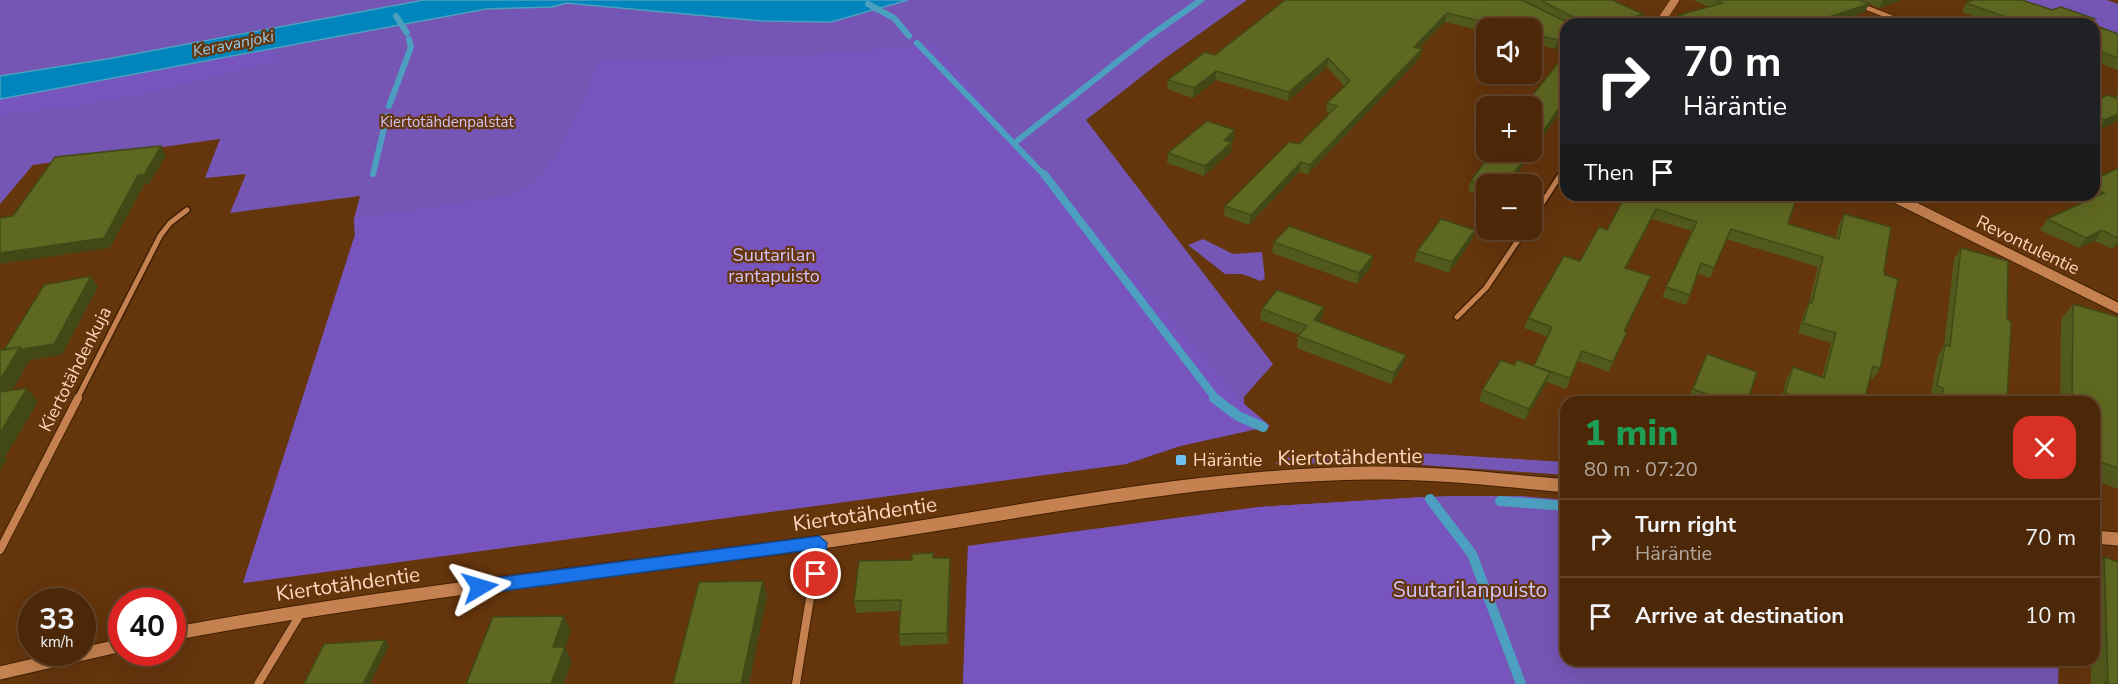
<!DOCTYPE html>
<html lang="en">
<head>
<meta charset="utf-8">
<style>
	body { margin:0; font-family:"Nunito Sans",sans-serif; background:#533012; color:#f1f3f6; height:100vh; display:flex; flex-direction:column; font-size:22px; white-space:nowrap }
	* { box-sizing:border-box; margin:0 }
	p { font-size:20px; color:#b2a69c }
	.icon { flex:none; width:33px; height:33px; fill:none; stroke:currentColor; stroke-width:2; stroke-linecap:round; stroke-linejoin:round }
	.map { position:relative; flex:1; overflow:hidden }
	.drawer { position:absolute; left:1560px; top:396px; width:540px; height:270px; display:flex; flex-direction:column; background:#4c2809; border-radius:18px; box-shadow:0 6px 24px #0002,0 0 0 2px #63442a }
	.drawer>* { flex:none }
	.guide { position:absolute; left:1560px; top:18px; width:540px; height:183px; border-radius:18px; box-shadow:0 6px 24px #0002,0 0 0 2px #63442a; background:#202124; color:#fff; overflow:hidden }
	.fabs { position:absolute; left:1476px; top:18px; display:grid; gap:12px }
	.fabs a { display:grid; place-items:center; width:66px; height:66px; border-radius:12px; background:#4c2809; box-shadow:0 6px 24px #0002,0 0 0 2px #63442a; font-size:30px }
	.speed { position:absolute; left:18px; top:588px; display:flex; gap:12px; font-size:30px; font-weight:700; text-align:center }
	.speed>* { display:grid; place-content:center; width:78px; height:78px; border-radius:50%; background:#4c2809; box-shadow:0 6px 24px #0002,0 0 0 2px #63442a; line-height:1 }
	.speed small { font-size:15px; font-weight:400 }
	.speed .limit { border:9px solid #d22; background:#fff; color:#111 }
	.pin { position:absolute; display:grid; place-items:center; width:51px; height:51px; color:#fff; margin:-26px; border:3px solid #fff; border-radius:50%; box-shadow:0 2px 6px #0007 }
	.me { position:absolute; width:66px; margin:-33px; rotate:83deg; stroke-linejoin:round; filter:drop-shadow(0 0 4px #0008) }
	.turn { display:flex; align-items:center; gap:21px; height:126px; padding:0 24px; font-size:27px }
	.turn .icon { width:78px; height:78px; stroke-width:2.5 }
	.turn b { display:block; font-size:42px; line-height:51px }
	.then { display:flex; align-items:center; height:57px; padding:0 24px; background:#0003; gap:12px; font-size:22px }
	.round { display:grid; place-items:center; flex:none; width:63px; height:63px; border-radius:18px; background:#533012 }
	.head { display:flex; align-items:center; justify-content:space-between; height:102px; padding:0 24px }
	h1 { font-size:36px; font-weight:800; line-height:45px; color:#1e9e55 }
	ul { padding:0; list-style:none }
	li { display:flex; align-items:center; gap:18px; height:78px; padding:0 24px; border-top:2px solid #63442a }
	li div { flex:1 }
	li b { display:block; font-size:22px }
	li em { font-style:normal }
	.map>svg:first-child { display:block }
	.green { fill:#7556b5 }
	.forest { fill:#7855be }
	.water { fill:#0086bd; stroke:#4c9fbe; stroke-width:1.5 }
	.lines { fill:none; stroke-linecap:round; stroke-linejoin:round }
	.stream-far2 { stroke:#4c9fbe; stroke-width:6 }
	.stream-far1 { stroke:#4c9fbe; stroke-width:8 }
	.stream { stroke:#4c9fbe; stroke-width:10 }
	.minor-far2-casing { stroke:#412004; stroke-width:6 }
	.minor-far1-casing { stroke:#412004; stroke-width:8 }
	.minor-casing { stroke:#412004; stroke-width:10 }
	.tertiary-far2-casing { stroke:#412004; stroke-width:9 }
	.tertiary-far1-casing { stroke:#412004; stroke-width:12 }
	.tertiary-casing { stroke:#412004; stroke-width:15 }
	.minor-far2 { stroke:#c58250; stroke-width:4.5 }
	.minor-far1 { stroke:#c58250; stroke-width:5 }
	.minor { stroke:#c58250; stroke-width:8 }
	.tertiary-far2 { stroke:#c58250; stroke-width:8 }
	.tertiary-far1 { stroke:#c58250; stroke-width:10 }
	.tertiary { stroke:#c58250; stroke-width:13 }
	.wall { fill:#52591c }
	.shaded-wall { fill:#424917 }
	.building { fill:#5f6821; stroke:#424917; stroke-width:1.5 }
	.route { fill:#1a73e8; stroke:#114b97; stroke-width:1.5 }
	.poi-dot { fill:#6ec2f3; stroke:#65350c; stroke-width:2 }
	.labels { text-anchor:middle; stroke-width:4.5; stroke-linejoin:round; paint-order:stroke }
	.far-park-label { font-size:15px; fill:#d1c4fa; stroke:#65350c }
	.far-water-label { font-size:16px; font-style:italic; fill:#91c9eb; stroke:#65350c }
	.street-label { font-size:18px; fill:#fdd8bf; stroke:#65350c }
	.park-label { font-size:18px; fill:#d1c4fa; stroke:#65350c }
	.poi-label { font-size:18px; fill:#fdd8bf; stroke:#65350c; text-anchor:start }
	.near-street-label { font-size:21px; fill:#fdd8bf; stroke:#65350c }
	.near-park-label { font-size:21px; fill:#d1c4fa; stroke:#65350c }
</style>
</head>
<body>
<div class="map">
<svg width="2118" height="684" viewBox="0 0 2118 684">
	<rect width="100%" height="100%" fill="#65350c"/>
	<path class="green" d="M0 0H424L107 59 0 76Z
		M908 0H1247L1164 59 1086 120 1273 364 1244 397V404L1270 426 1180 446 1126 464 243 583 355 235 354 219 360 196 230 213 246 174 205 178 220 139 33 165 0 204V99L486 9 552 7 566 3 762 21 831 22Z
		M2019 0H2107L2118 4V35L2094 26V24Z
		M1203 239 1233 254 1262 252 1265 279 1261 281 1242 274H1225L1188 245Z
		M1420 453 1566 462V475L1422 465 1418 456Z
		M1350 455 1353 463 1275 464 1281 458Z
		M1447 496H1522L1566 500V660H2059L2058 684H963L968 546 1259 507Z"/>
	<path class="forest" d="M934 45 1244 404 1270 426 1180 446 1126 464 243 583 355 235 354 219 511 195C558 178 580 104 600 61L810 55Z
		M273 50 279 61 155 92 79 106 0 115V99Z
		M1422 497 1462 548 1493 624 1512 684H963L968 546 1259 507Z"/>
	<path class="water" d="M424 0H908L831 22 762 21 566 3 552 7 486 9 0 99V76L107 59Z"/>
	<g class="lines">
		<path class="stream-far2" d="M868 4 894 18 909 36
			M396 16 407 33
			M917 43 1045 176
			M389 106 411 47 409 39
			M1017 141 1150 36 1201 0
			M373 174 387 116"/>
		<path class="stream-far1" d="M1044 174 1216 399"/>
		<path class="stream" d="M1214 398 1238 416 1263 427
			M1430 499 1472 554 1521 684
			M1500 501 1566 506"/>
		<defs>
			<path id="minor-far2" d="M1847 0 1908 24
				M2094 97 2118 107
				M1560 176 1566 166"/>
			<path id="minor-far1" d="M1532 219 1561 174
				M1457 317 1486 288 1525 230
				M77 399 160 236 170 223 187 210"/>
			<path id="minor" d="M0 550 78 398
				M258 684 301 613
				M796 684 819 543"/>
			<path id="tertiary-far2" d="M1659 24 1675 0"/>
			<path id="tertiary-far1" d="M1890 195 2118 308"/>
			<path id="tertiary" d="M2094 537 2118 539
				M172 634C385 594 601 572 815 543 999 518 1183 475 1369 473 1435 472 1500 480 1566 486
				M0 673 122 645"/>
		</defs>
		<use href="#minor-far2" class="minor-far2-casing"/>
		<use href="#minor-far1" class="minor-far1-casing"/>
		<use href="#minor" class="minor-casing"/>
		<use href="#tertiary-far2" class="tertiary-far2-casing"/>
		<use href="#tertiary-far1" class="tertiary-far1-casing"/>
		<use href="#tertiary" class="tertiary-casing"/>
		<use href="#minor-far2" class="minor-far2"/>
		<use href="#minor-far1" class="minor-far1"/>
		<use href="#minor" class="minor"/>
		<use href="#tertiary-far2" class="tertiary-far2"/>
		<use href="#tertiary-far1" class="tertiary-far1"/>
		<use href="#tertiary" class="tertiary"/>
	</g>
	<path class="wall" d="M1522 0H1612L1640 23 1635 24H1566L1555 49 1532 43V28H1486V32L1445 22 1419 48 1420 58 1308 174 1299 172 1249 225 1224 216 1225 206 1299 144 1330 113 1326 112 1327 103 1344 86 1327 67 1288 101 1216 80 1193 98 1167 89 1168 80 1215 55Z
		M1693 0H1902L1879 8 1869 4 1865 12 1829 24 1676 23 1679 15 1709 7Z
		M1966 3 2052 10 2095 19 2092 24H1979L1987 21 1962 12Z
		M2094 25 2118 34V70L2094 61Z
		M2118 93V121L2098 130 2094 128V98L2097 100 2115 98Z
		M1566 103 1510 184H1486V197L1468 191 1471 181Z
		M1234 140 1231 142H1232L1231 152 1204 176 1167 163 1168 153Z
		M2118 168V245L2112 249 2095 241 2079 248 2040 230 2047 219 2090 199 2080 195H2094V180Z
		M1622 195H1797L1788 224 1836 238 1839 224 1844 214 1884 271 1880 369 1873 379 1870 378 1864 402H1780L1787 378 1793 367 1822 377 1831 343 1798 333 1804 313 1809 303 1818 267 1726 239 1710 278 1698 274 1686 305 1662 297 1692 231 1652 219 1626 268 1647 286 1625 332H1627L1609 372 1578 361 1566 389 1547 382 1525 420 1479 401 1482 390 1514 365 1534 366 1548 337 1524 328 1528 318 1607 230 1623 202 1620 201Z
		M1475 230 1472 240 1449 273 1414 261 1417 251Z
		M1274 242 1373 256 1371 267 1357 284 1272 253Z
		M1961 248 2007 319V402H1936V399L1930 397 1938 356 1944 345 1954 259Z
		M2073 304 2118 317V489L2094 480V402H2060L2061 319Z
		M1324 307 1322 318 1319 322 1403 366 1391 384 1297 348 1298 336 1300 335 1260 320 1262 309Z
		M1707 354 1747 402H1691L1687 401Z
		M2104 557 2118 684H2091V660H2094V569Z
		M934 558 951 569 948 644 900 646 899 634 900 611 856 613 854 601 912 560Z"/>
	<path class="shaded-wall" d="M1883 0H1902L1879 8Z
		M1869 4 1865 12 1829 24H1807Z
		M1447 13 1445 22 1412 56 1414 47Z
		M1643 14 1640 23 1635 24H1611Z
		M2095 19 2092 24H2084L2085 22Z
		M1566 38V46L1555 49 1558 40Z
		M1422 49 1420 58 1308 174 1310 165Z
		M1328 58 1327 67 1288 101 1289 92Z
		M1216 71V80L1193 98 1194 88Z
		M1566 98V103L1510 184H1506L1529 152H1532V148Z
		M2118 114V121L2098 130 2105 120Z
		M2099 118 2094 126V120Z
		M1235 130 1234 140 1223 150 1224 140Z
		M1232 142 1231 152 1204 176 1205 166Z
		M161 146 166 156 149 184 144 185 110 248 0 264V253L138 175Z
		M1301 162 1299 172 1249 225 1251 215Z
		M1656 209 1652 219 1621 278 1625 268Z
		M1475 230 1472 240 1449 273 1452 262Z
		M2102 230 2095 241 2079 248 2086 238Z
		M2118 240V245L2112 249Z
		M1373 256 1371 267 1357 284 1359 273Z
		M91 276 98 287 62 355 30 360 2 408 0 405V380L20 347Z
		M1651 276 1647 286 1620 341 1624 331Z
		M1324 307 1322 318 1312 331 1314 320Z
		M1406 355 1403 366 1391 384 1394 373Z
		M1550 372 1546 384 1525 420 1529 409Z
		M27 388 38 402 5 457 7 459 0 471V433Z
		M950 558 951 569 948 644 947 633Z
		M763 581 767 597 749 684H741Z
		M564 616 571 631 560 661 553 647Z
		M385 640 389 646 370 684H363Z
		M565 647 572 661 564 684H551Z"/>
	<path class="building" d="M1285 0H1521L1567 22H1572L1573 17 1540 0H1612L1643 14 1611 24H1566V38L1558 40 1532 34V28H1510L1447 13 1414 47 1422 49 1310 165 1301 162 1251 215 1225 206 1289 142 1299 144 1337 106 1327 103 1350 81 1328 58 1289 92 1216 71 1194 88 1168 80 1205 52 1215 55Z
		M1715 0H1860L1869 4 1807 24H1699L1679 15 1723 3Z
		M1973 0H2022L2052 10 2061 7 2095 19 2085 22 2090 24H1979L2003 16 1966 3Z
		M2094 25 2118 34V58L2094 49Z
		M1566 53V98L1532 148V106H1524Z
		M2108 95 2118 99V114L2105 120 2099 118 2094 120V98L2097 100Z
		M1207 121 1235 130 1224 140 1232 142 1205 166 1168 153Z
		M161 146 144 175H138L104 238 0 253V218L13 216 55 157Z
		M1492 152H1529L1506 184H1486V186L1471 181Z
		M2118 168V238L2102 230 2086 238 2047 219 2104 193 2094 188V180Z
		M1626 195H1797L1788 224 1839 239 1844 214 1891 227 1884 271 1885 275 1898 279 1880 369 1873 366 1864 402H1810L1785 393 1793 367 1824 378 1836 333 1803 323 1809 303H1812L1823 257 1731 229 1714 268 1701 263 1690 295 1666 287 1697 222 1656 209 1625 268 1651 276 1624 331 1627 332 1613 362 1582 351 1570 378 1534 366 1552 327 1528 318 1564 256 1580 261 1599 227 1607 230Z
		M1441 219 1475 230 1452 262 1417 251Z
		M1289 226 1373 256 1359 273 1274 242Z
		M1961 248 2008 261 2007 319 2011 321V327L2007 401 1999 398 1998 402H1942L1943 388 1937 386 1945 345 1950 346Z
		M91 276 54 344 22 349 20 347 4 350 44 285Z
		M1277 290 1324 307 1314 320 1406 355 1394 373 1298 336 1307 326 1262 309Z
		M2073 304 2118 317V468L2094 460V402H2072Z
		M20 347 0 380V350Z
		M1707 354 1757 372 1747 402H1728L1693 389Z
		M1501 360 1514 365 1517 360 1550 372 1529 409 1482 390Z
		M27 388 0 433V392Z
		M933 553V558H950L947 633 899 634 901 600 854 601 859 561 912 560V554Z
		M2104 557 2118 562V684H2105V682L2108 683Z
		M763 581 741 684H673L699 582Z
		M564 616 553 647H565L551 684H466L493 617Z
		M385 640 363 684H304L324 644Z"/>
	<path class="route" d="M819 536 827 543C825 554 827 569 822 579H810L806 560 809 550 480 594 474 592 471 587 474 582 480 580Z"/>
	<rect class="poi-dot" x="1175" y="454" width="12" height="12" rx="3"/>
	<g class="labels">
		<g class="far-park-label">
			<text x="447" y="127">Kiertotähdenpalstat</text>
		</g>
		<g class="far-water-label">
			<text transform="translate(233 43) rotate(-11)" y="6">Keravanjoki</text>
		</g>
		<g class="street-label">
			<text transform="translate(2028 245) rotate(26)" y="6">Revontulentie</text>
			<text transform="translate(75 369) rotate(-63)" y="6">Kiertotähdenkuja</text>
		</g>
		<g class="park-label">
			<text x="774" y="261">Suutarilan<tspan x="774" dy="21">rantapuisto</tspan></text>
		</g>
		<g class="poi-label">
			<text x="1193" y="466">Häräntie</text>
		</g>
		<g class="near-street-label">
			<text transform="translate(1350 457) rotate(-1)" y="7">Kiertotähdentie</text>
			<text transform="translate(865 514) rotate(-8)" y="7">Kiertotähdentie</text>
			<text transform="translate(348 584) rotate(-8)" y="7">Kiertotähdentie</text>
		</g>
		<g class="near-park-label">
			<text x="1470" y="597">Suutarilanpuisto</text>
		</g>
	</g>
</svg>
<div class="fabs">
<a><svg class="icon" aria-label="sound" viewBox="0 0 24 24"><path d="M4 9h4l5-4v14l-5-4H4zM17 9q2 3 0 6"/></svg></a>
<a>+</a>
<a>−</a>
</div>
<div class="speed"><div>33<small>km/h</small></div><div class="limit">40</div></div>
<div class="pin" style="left:816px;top:574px;background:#d93025"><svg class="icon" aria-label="arrive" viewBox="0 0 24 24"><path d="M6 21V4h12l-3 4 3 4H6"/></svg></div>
<svg class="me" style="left:480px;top:587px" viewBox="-20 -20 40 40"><path d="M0-17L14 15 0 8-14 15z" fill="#1a73e8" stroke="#fff" stroke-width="4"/></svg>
<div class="guide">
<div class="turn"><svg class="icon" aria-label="right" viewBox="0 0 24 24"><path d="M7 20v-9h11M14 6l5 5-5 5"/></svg><div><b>70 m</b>Häräntie</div></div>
<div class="then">Then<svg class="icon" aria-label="arrive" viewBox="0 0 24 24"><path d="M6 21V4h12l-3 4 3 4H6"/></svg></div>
</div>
<section class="drawer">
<div class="head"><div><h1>1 min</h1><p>80 m · 07:20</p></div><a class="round" style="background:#d93025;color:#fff"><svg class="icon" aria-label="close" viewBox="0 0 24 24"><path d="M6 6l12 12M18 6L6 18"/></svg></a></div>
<ul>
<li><svg class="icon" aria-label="right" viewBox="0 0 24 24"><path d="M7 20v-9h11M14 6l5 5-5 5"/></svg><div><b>Turn right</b><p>Häräntie</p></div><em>70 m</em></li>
<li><svg class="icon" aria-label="arrive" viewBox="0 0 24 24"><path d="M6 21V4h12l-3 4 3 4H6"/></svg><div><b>Arrive at destination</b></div><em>10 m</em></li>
</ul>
</section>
</div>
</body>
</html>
